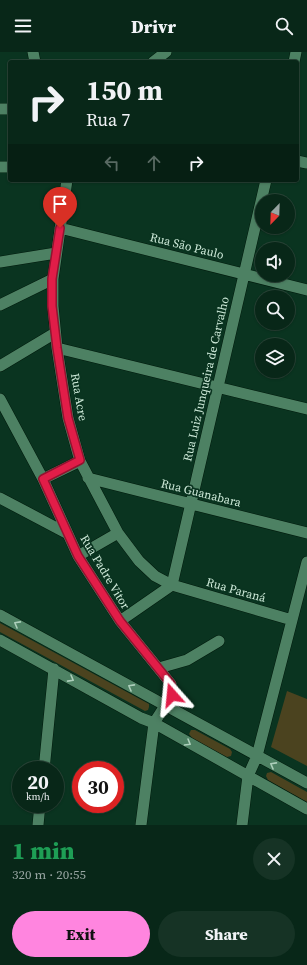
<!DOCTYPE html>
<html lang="en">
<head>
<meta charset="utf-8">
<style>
	body { margin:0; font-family:"Source Serif 4",serif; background:#163325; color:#f1f3f6; height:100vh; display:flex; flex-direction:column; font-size:15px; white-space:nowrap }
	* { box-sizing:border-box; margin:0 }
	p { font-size:13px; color:#98a5a2 }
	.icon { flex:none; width:22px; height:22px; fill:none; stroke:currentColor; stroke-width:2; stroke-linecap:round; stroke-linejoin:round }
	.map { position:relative; height:773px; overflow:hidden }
	.sheet { display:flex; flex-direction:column; background:#082718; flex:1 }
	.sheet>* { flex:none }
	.top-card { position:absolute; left:8px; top:8px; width:291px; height:122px; border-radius:4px; box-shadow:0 1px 3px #0004,0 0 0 1px #294437; background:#082718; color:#f1f3f6; overflow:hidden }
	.needle { width:26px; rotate:203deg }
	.buttons { position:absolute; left:255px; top:142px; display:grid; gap:8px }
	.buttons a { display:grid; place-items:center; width:40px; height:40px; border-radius:50%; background:#082718; box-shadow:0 1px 3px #0004,0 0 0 1px #294437; font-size:20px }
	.speed { position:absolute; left:12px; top:709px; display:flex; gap:8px; font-size:20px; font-weight:700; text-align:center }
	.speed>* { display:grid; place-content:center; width:52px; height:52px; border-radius:50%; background:#082718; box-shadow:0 1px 3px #0004,0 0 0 1px #294437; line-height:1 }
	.speed small { font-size:10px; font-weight:400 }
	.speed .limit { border:6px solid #d22; background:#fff; color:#111 }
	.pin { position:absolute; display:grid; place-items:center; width:34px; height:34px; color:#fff; margin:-41px -17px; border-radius:50% 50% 50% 0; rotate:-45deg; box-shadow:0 0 4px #0007 }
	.pin .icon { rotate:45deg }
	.me { position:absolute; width:44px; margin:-22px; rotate:342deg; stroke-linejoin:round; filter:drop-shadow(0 0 3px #0008) }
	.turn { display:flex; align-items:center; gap:14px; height:84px; padding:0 12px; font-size:18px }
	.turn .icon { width:52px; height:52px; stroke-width:2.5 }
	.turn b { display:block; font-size:28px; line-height:34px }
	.lanes { display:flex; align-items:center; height:38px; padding:0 12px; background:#0003; justify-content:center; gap:20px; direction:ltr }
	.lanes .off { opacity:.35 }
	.round { display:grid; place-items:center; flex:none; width:42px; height:42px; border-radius:21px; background:#163325 }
	.head { display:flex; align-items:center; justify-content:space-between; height:68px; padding:0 12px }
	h1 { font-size:24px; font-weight:800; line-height:30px; color:#1e9e55 }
	.primary-button { display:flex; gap:8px; margin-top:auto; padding:8px 12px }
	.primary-button a { flex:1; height:46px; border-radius:24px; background:#ff85df; color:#111; font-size:16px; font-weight:800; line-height:46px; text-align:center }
	.primary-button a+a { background:#163325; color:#f1f3f6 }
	header { display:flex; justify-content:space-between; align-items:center; height:52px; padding:0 12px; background:#082718; font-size:18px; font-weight:800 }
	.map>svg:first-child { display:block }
	.green { fill:#4b431f }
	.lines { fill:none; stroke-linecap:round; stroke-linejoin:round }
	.minor-casing { stroke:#001a0c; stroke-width:12 }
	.minor { stroke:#4d8163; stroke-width:11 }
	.oneway { stroke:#adcfbb }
	.route-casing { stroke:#92132f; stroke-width:10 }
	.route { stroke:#e11d48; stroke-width:7 }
	.labels { text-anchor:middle; stroke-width:3.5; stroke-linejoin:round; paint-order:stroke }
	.street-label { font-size:12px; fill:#cde9d8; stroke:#0a3420 }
</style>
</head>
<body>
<header><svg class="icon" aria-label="menu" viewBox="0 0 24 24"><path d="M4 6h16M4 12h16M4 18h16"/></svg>Drivr<svg class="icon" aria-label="search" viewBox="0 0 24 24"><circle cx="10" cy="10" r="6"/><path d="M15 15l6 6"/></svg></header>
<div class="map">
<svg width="307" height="773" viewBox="0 0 307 773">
	<rect width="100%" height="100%" fill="#0a3420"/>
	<path class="green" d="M0 571 149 652V655L148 658 145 659 0 580Z
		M287 639 307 647V714L271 695Z
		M191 678H195L230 697 232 700 231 704 227 705 193 687 189 682Z
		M271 720 307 740V750L268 728 266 724 267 721Z"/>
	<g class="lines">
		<defs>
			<path id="minor" d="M33 0 35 10
				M153 10 166 0
				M294 10 296 0
				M0 57H10
				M297 109 307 111
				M0 115H10
				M67 128 53 227V254L57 296 68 366 80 409 118 481 139 509 155 524 172 533 292 568
				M60 176 307 238
				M0 210 56 201
				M0 253 53 227
				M57 296 307 357
				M0 314 55 281
				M0 347 43 427 78 504 120 569 171 632 173 639 172 643 154 671 141 773
				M88 426 307 481
				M43 427 80 409
				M0 446 68 482
				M78 504 118 481
				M172 533 266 128
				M0 563 307 731
				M120 569 172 533
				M0 588 141 666 154 671 307 757
				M159 616 187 608 219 589
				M44 718 54 617
				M38 773 40 752
				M242 773 248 724 257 704 307 510"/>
		</defs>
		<use href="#minor" class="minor-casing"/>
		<use href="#minor" class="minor"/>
	</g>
	<defs><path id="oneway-chevron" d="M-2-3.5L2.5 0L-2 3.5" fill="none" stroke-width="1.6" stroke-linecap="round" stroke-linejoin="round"/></defs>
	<g class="oneway">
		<use href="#oneway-chevron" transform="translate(17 572) rotate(-151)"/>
		<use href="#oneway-chevron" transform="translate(71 627) rotate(29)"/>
		<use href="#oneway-chevron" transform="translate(131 635) rotate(-151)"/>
		<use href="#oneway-chevron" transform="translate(188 691) rotate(30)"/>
		<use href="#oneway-chevron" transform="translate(273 713) rotate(-151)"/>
	</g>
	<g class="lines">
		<defs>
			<path id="route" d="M60 176 52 227V254L57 296 68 366 80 408 43 427 78 504 120 569 171 632 173 639 172 643"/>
		</defs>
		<use href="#route" class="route-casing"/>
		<use href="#route" class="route"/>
	</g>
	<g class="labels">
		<g class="street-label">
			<text transform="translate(187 194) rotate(14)" y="4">Rua São Paulo</text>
			<text transform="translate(206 327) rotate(-77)" y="4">Rua Luiz Junqueira de Carvalho</text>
			<text transform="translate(79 345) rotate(80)" y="4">Rua Acre</text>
			<text transform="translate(201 441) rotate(14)" y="4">Rua Guanabara</text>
			<text transform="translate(105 520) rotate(59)" y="4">Rua Padre Vitor</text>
			<text transform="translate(236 538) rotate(16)" y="4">Rua Paraná</text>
		</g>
	</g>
</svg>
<div class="buttons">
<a><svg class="needle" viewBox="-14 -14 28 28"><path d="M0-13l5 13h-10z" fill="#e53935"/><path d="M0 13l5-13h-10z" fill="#98a5a2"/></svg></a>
<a><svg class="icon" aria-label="sound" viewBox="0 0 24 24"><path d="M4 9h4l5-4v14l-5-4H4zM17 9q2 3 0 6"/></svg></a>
<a><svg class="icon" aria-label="search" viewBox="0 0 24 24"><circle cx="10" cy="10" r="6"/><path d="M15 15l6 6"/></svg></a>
<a><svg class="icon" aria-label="layers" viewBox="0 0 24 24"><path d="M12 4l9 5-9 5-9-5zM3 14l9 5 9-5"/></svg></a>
</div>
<div class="speed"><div>20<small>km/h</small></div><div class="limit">30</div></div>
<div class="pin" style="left:60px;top:176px;background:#d93025"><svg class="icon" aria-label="arrive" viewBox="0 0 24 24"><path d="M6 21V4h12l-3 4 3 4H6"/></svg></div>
<svg class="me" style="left:172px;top:643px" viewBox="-20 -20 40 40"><path d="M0-17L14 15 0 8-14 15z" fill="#e11d48" stroke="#fff" stroke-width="4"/></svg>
<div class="top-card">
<div class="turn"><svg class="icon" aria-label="right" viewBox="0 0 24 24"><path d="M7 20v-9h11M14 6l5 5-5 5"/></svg><div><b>150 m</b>Rua 7</div></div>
<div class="lanes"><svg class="icon off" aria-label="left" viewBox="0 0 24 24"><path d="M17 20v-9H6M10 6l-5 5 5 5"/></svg><svg class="icon off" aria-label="ahead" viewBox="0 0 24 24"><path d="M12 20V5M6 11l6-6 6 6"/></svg><svg class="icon" aria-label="right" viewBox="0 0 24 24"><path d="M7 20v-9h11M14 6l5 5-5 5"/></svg></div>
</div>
</div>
<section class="sheet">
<div class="head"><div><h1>1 min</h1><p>320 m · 20:55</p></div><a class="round"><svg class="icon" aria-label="close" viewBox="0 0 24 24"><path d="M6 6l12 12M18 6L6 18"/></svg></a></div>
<div class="primary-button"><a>Exit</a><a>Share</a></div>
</section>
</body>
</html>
